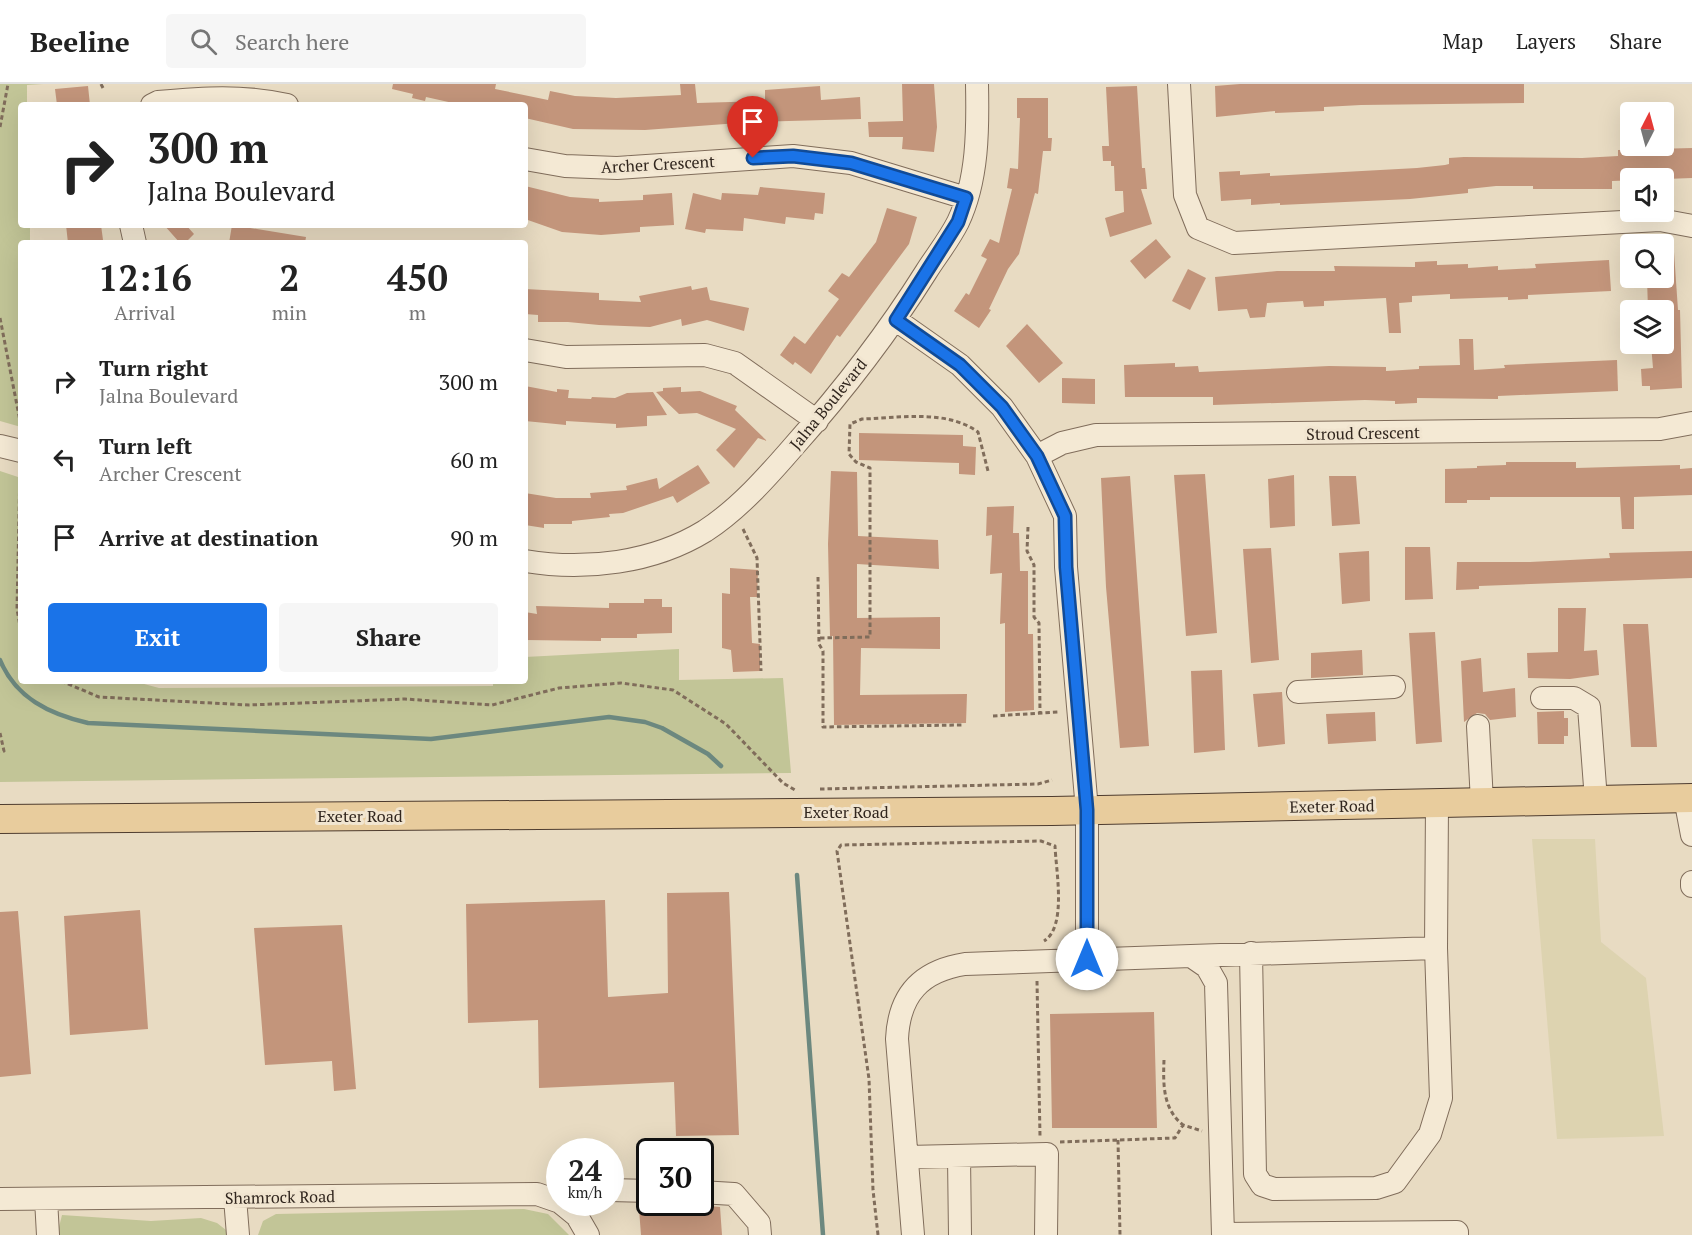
<!DOCTYPE html>
<html lang="en">
<head>
<meta charset="utf-8">
<style>
	body { margin:0; font-family:"PT Serif",serif; background:#f6f6f6; color:#222; height:100vh; display:flex; flex-direction:column; font-size:22px; white-space:nowrap }
	* { box-sizing:border-box; margin:0 }
	p { font-size:20px; color:#767676 }
	.icon { flex:none; width:33px; height:33px; fill:none; stroke:currentColor; stroke-width:2; stroke-linecap:round; stroke-linejoin:round }
	.map { position:relative; flex:1; overflow:hidden }
	.sheet { position:absolute; left:18px; top:156px; width:510px; height:444px; display:flex; flex-direction:column; background:#fff; border-radius:6px; box-shadow:0 6px 24px #0002 }
	.sheet>* { flex:none }
	.hud { position:absolute; left:18px; top:18px; width:510px; height:126px; border-radius:6px; box-shadow:0 6px 24px #0002; background:#fff; color:#222; overflow:hidden }
	.needle { width:39px; rotate:6deg }
	.tools { position:absolute; left:1620px; top:18px; display:grid; gap:12px }
	.tools a { display:grid; place-items:center; width:54px; height:54px; border-radius:6px; background:#fff; box-shadow:0 6px 24px #0002; font-size:30px }
	.speed { position:absolute; left:546px; top:1054px; display:flex; gap:12px; font-size:30px; font-weight:700; text-align:center }
	.speed>* { display:grid; place-content:center; width:78px; height:78px; border-radius:50%; background:#fff; box-shadow:0 6px 24px #0002; line-height:1 }
	.speed small { font-size:15px; font-weight:400 }
	.speed .limit { border:3px solid #111; border-radius:9px; background:#fff; color:#111 }
	.pin { position:absolute; display:grid; place-items:center; width:51px; height:51px; color:#fff; margin:-62px -26px; border-radius:50% 50% 50% 0; rotate:-45deg; box-shadow:0 0 6px #0007 }
	.pin .icon { rotate:45deg }
	.me { position:absolute; width:66px; margin:-33px; rotate:0deg; stroke-linejoin:round; filter:drop-shadow(0 0 4px #0008) }
	.turn { display:flex; align-items:center; gap:21px; height:126px; padding:0 30px; font-size:27px }
	.turn .icon { width:78px; height:78px; stroke-width:2.5 }
	.turn b { display:block; font-size:42px; line-height:51px }
	.eta { display:flex; justify-content:space-evenly; align-items:center; height:102px; text-align:center }
	.eta b { font-size:36px; font-weight:800; line-height:42px }
	.action { display:flex; gap:12px; margin-top:auto; padding:12px 30px }
	.action a { flex:1; height:69px; border-radius:6px; background:#1a73e8; color:#fff; font-size:24px; font-weight:800; line-height:69px; text-align:center }
	.action a+a { background:#f6f6f6; color:#222 }
	ul { padding:0; list-style:none }
	li { display:flex; align-items:center; gap:18px; height:78px; padding:0 30px }
	li div { flex:1 }
	li b { display:block; font-size:22px }
	li em { font-style:normal }
	header { display:flex; align-items:center; gap:36px; box-sizing:border-box; height:84px; padding:0 30px; background:#fff; border-bottom:2px solid #e0e0e0 }
	header strong { font-size:28px }
	nav { display:flex; gap:33px; margin-inline-start:auto; font-size:21px }
	.search { width:420px; height:54px; background:#f6f6f6; display:flex; align-items:center; gap:15px; box-sizing:border-box; padding:0 21px; border-radius:6px; color:#767676; font-size:22px }
	.map>svg:first-child { display:block }
	.farmland { fill:#ddd3b0 }
	.green { fill:#c2c597 }
	.lines { fill:none; stroke-linecap:round; stroke-linejoin:round }
	.stream { stroke:#6c887f; stroke-width:4.5 }
	.building { fill:#c3957b }
	.minor-casing { stroke:#806d5b; stroke-width:24 }
	.major-casing { stroke:#4e3c2f; stroke-width:30 }
	.path { stroke:#806d5b; stroke-width:3; stroke-dasharray:4.5 3; stroke-linecap:butt }
	.minor { stroke:#f4e9d4; stroke-width:22 }
	.major { stroke:#e8cc9d; stroke-width:28 }
	.route-casing { stroke:#114b97; stroke-width:15 }
	.route { stroke:#1a73e8; stroke-width:10 }
	.labels { text-anchor:middle; stroke-width:6; stroke-linejoin:round; paint-order:stroke }
	.street-label { font-size:16px; fill:#31261e; stroke:#f1e5d0 }
</style>
</head>
<body>
<header>
<strong>Beeline</strong>
<div class="search"><svg class="icon" aria-label="search" viewBox="0 0 24 24"><circle cx="10" cy="10" r="6"/><path d="M15 15l6 6"/></svg>Search here</div>
<nav><a>Map</a><a>Layers</a><a>Share</a></nav>
</header>
<div class="map">
<svg width="1692" height="1151" viewBox="0 0 1692 1151">
	<rect width="100%" height="100%" fill="#e8dbc2"/>
	<path class="farmland" d="M1532 755H1595L1601 858 1646 894 1664 1052 1557 1055Z"/>
	<path class="green" d="M0 0H43L27 1V21H21V141H30V159H21V343L0 337Z
		M0 387 21 394V597H133L159 604 493 602V597H525V573L679 565V596L783 594 791 689 0 698Z
		M524 1125 548 1130 569 1151H258L263 1137 276 1130Z
		M62 1131 151 1137 201 1134 217 1139 226 1146V1151H57Z"/>
	<g class="lines">
		<path class="stream" d="M0 576C16 614 49 630 88 639L431 655 609 633 645 638 662 644 708 670 721 682
			M797 791 823 1151"/>
	</g>
	<path class="building" d="M393 0H496L495 5 548 16 550 7 575 12 616 14 681 11 680 0H695L697 19 765 17V6L820 2 821 16 860 13 861 35 752 38 645 46 573 45 525 34V21H462L426 13 425 17 412 14 413 10 392 5Z
		M902 0H934L937 43 934 68 902 65 903 53H869L868 38 903 37Z
		M1240 0H1524V19L1361 21 1324 23V27L1275 29V27L1216 33 1215 2Z
		M88 2 90 21H57L55 5Z
		M1137 2 1142 84H1145L1147 105H1141L1152 140 1110 153 1105 134 1124 128 1123 107H1115L1114 82H1111V77H1103L1102 62H1109L1106 3Z
		M1017 14H1048V54H1052L1051 67H1043L1038 110 1035 109 1019 170 1008 185 989 225 991 226 979 244 954 227 966 209 969 211 987 175 981 172 990 155 999 159 1012 105 1007 104 1010 84 1018 85 1020 34H1017Z
		M1692 64V94L1612 97V105H1533V102H1496L1468 105V109L1410 115 1280 121V119L1251 121V115L1221 117 1219 88 1240 87V91L1270 89V92L1417 84 1445 81 1449 80V74L1464 73 1582 74 1618 72V66Z
		M525 102 570 113 599 115V118L643 116V111L672 109 674 141 640 143V148L601 151 562 148 525 135Z
		M760 103 825 109 823 130 815 129 814 136 786 133 785 140 744 134 743 147 706 145 705 149 685 145 693 109 721 116 722 109 758 111Z
		M887 124 917 133 909 160 840 253 837 251 811 290 795 278 793 281 780 271 794 252 805 260 839 215 828 207 842 189 849 193 876 158Z
		M66 141H101L103 156 101 159H68Z
		M164 141H186L194 150 185 159H180Z
		M232 141 306 153 305 159H229Z
		M1156 155 1171 173 1145 195 1130 177Z
		M1664 168H1674L1678 226H1680L1682 304 1650 306V302H1642L1641 285 1653 284 1651 260H1664V226H1648L1647 194H1664Z
		M1609 176 1611 207 1528 211V215L1508 216V213L1450 215V210L1412 212V218L1399 219 1401 249H1389L1386 214 1324 217V222L1304 223 1303 217 1267 219 1265 233 1250 234 1247 225 1218 227 1215 193 1277 187H1335L1334 182 1415 183V178L1437 177V181L1468 180V184L1498 182V186L1536 184 1535 180Z
		M1188 185 1206 194 1190 226 1172 217Z
		M691 202 692 206 707 203 710 216 749 224 744 247 707 236 682 242 681 235 650 243 599 241 568 238H538V231L525 230V205L599 209V216L641 218 639 212Z
		M1027 240 1063 279 1039 299 1006 262Z
		M1459 255H1473L1474 286 1505 284 1504 281 1617 276 1618 307 1498 312V315L1417 314V319L1395 320V317L1365 316 1213 321V313H1125L1124 281 1175 279V283L1198 282 1199 288 1329 282 1386 283V287L1419 285V282L1460 281Z
		M1062 294 1095 295V320L1062 319Z
		M525 302 557 308V305L569 306 568 314 591 315 592 313 615 314 627 309 653 308 667 331 647 332V342L616 344V340L566 337V341L525 337Z
		M681 303V308L700 307 737 322 735 326 767 357 758 354 734 384 716 366 736 345 697 329 679 330 656 308 663 307V304Z
		M859 349 963 351V362L976 363 975 391 959 390V379L859 376Z
		M1506 378H1576V384L1680 381V385L1692 384V411L1634 413V445H1622L1620 413H1490V416H1467V419H1445V385L1477 384V382L1506 381Z
		M698 381 710 399 677 419 673 412 623 429 609 430 610 433 572 437V440H544V444L525 441V409L556 414H591L590 409 627 406 626 402 657 394 659 405Z
		M831 387 857 388 858 452 938 456 939 485 857 480V534L940 533V565L861 564 860 611 967 610 966 639 834 641 833 552H830L828 460Z
		M1205 390 1217 549 1186 552 1174 391Z
		M1294 391 1295 442 1270 444 1268 395Z
		M1130 392 1149 662 1120 664 1106 503 1101 394Z
		M1329 392H1356L1360 440 1332 442Z
		M1014 422 1013 449H1019L1020 487H1028V550H1033L1034 626 1005 628V539L1000 540 1002 489 990 490 992 451 986 452 987 423Z
		M1405 463H1430L1433 515 1405 516Z
		M1271 464 1279 576 1251 579 1243 465Z
		M1369 467 1370 517 1342 520 1339 469Z
		M1692 467V494L1479 502V505L1456 506 1457 478H1530L1610 474 1609 469Z
		M730 484 758 486 757 513H750L752 559 760 560V587L733 588 731 566 722 564V509L730 510Z
		M644 515H662V523H672V549L637 550V554H601V557L525 556V528L537 530 536 522 609 524V519H644Z
		M1558 524H1586L1584 567 1597 566 1599 591 1570 595 1528 594 1527 569 1558 568Z
		M1623 540H1648L1657 663H1631Z
		M1435 548 1442 658 1416 660 1409 549Z
		M1362 566 1363 591 1311 594V569Z
		M1481 574 1483 608 1515 604 1516 633 1490 636 1485 630 1477 629 1464 638 1461 577Z
		M1222 586 1225 666 1194 669 1191 587Z
		M1282 608 1285 660 1258 663 1253 610Z
		M1564 627V634H1568V652H1564V660H1538L1537 628Z
		M1375 628 1376 657 1328 660 1326 630Z
		M729 808 739 1051 676 1052 674 998 539 1004 538 936 468 939 466 820 605 816 608 913 668 909 667 809Z
		M140 826 148 945 70 951 64 832Z
		M18 827 31 990 0 993V828Z
		M342 841 356 1005 334 1007 332 977 265 981 254 844Z
		M1154 928 1157 1044H1052L1050 930Z
		M697 1121 720 1123 722 1151H641L639 1125Z"/>
	<g class="lines">
		<defs>
			<path id="minor" d="M1179 0 1185 111 1198 144 1234 159 1660 136 1692 142
				M152 21 158 18C202 14 243 11 287 21
				M525 75 565 82 617 84 793 72 851 79 966 114
				M131 141 135 159
				M896 236 960 281 1002 323 1037 372 1065 432 1066 483 1087 726V875
				M525 266 566 273 705 271 735 279 817 337
				M0 362 21 367
				M1037 372 1062 359 1096 351 1660 345 1692 339
				M525 477C585 487 653 479 705 447 739 425 768 392 794 362 842 308 887 250 926 188 936 172 949 156 958 138 978 96 978 45 977 0
				M1298 608 1394 603
				M1542 614H1574L1589 623 1596 716
				M1478 642 1482 718
				M1685 714 1692 751
				M1692 798V802
				M1251 869 1255 1090 1262 1101 1274 1105 1376 1104 1395 1098 1430 1050 1441 1014 1436 864 1437 720
				M1191 872 1436 864
				M907 1073 1047 1070 1046 1151
				M959 1073 960 1151
				M610 1106 650 1107
				M700 1108 734 1110 759 1139 760 1151
				M235 1114 238 1151
				M0 1115 537 1110 560 1118
				M46 1115 48 1151
				M561 1119 577 1132 588 1151
				M1223 1150 1457 1148V1151
				M913 1151 897 955C899 910 921 887 965 880L1191 872 1207 883 1216 899 1223 1151"/>
			<path id="major" d="M0 735 1052 727 1692 714"/>
		</defs>
		<use href="#minor" class="minor-casing"/>
		<use href="#major" class="major-casing"/>
		<path class="path" d="M101 0 103 4
			M0 43 8 0
			M0 234 21 342
			M20 385 17 525 21 548
			M1028 443 1027 467 1034 481V533L1039 539 1040 629
			M743 445 757 474 761 587
			M818 493 819 560 823 567V643L962 641
			M820 554 870 553V384L856 378 849 370 850 340 862 335C899 334 946 325 978 348L988 387
			M61 597 99 613 249 621 405 615 492 621 559 604 621 599 673 606 726 640 783 699 795 706
			M993 632 1058 628
			M0 649 4 667 0 668
			M820 705 1038 700 1052 696
			M1037 897 1040 1052
			M1164 976C1163 1001 1163 1025 1183 1041
			M1118 1056 1120 1151
			M1060 1058 1175 1054 1183 1041 1202 1047
			M878 1151 873 1106 869 995 837 767 841 761 1041 757 1055 762C1056 787 1067 843 1044 857"/>
		<use href="#minor" class="minor"/>
		<use href="#major" class="major"/>
	</g>
	<g class="lines">
		<defs>
			<path id="route" d="M753 74 793 72 851 79 966 114 958 138 896 236 960 281 1002 323 1037 372 1065 432 1066 483 1087 726V875"/>
		</defs>
		<use href="#route" class="route-casing"/>
		<use href="#route" class="route"/>
	</g>
	<g class="labels">
		<g class="street-label">
			<text transform="translate(658 80) rotate(-3)" y="6">Archer Crescent</text>
			<text transform="translate(828 320) rotate(-51)" y="6">Jalna Boulevard</text>
			<text transform="translate(1363 349) rotate(-1)" y="6">Stroud Crescent</text>
			<text transform="translate(1332 722) rotate(-1)" y="6">Exeter Road</text>
			<text x="846" y="734">Exeter Road</text>
			<text x="360" y="738">Exeter Road</text>
			<text transform="translate(280 1113) rotate(-1)" y="6">Shamrock Road</text>
		</g>
	</g>
</svg>
<div class="tools">
<a><svg class="needle" viewBox="-14 -14 28 28"><path d="M0-13l5 13h-10z" fill="#e53935"/><path d="M0 13l5-13h-10z" fill="#767676"/></svg></a>
<a><svg class="icon" aria-label="sound" viewBox="0 0 24 24"><path d="M4 9h4l5-4v14l-5-4H4zM17 9q2 3 0 6"/></svg></a>
<a><svg class="icon" aria-label="search" viewBox="0 0 24 24"><circle cx="10" cy="10" r="6"/><path d="M15 15l6 6"/></svg></a>
<a><svg class="icon" aria-label="layers" viewBox="0 0 24 24"><path d="M12 4l9 5-9 5-9-5zM3 14l9 5 9-5"/></svg></a>
</div>
<div class="speed"><div>24<small>km/h</small></div><div class="limit">30</div></div>
<div class="pin" style="left:753px;top:74px;background:#d93025"><svg class="icon" aria-label="arrive" viewBox="0 0 24 24"><path d="M6 21V4h12l-3 4 3 4H6"/></svg></div>
<svg class="me" style="left:1087px;top:875px" viewBox="-20 -20 40 40"><circle r="19" fill="#fff"/><path d="M0-13L10 11 0 6-10 11z" fill="#1a73e8"/></svg>
<div class="hud">
<div class="turn"><svg class="icon" aria-label="right" viewBox="0 0 24 24"><path d="M7 20v-9h11M14 6l5 5-5 5"/></svg><div><b>300 m</b>Jalna Boulevard</div></div>
</div>
<section class="sheet">
<div class="eta">
<div><b>12:16</b><p>Arrival</p></div>
<div><b>2</b><p>min</p></div>
<div><b>450</b><p>m</p></div>
</div>
<ul>
<li><svg class="icon" aria-label="right" viewBox="0 0 24 24"><path d="M7 20v-9h11M14 6l5 5-5 5"/></svg><div><b>Turn right</b><p>Jalna Boulevard</p></div><em>300 m</em></li>
<li><svg class="icon" aria-label="left" viewBox="0 0 24 24"><path d="M17 20v-9H6M10 6l-5 5 5 5"/></svg><div><b>Turn left</b><p>Archer Crescent</p></div><em>60 m</em></li>
<li><svg class="icon" aria-label="arrive" viewBox="0 0 24 24"><path d="M6 21V4h12l-3 4 3 4H6"/></svg><div><b>Arrive at destination</b></div><em>90 m</em></li>
</ul>
<div class="action"><a>Exit</a><a>Share</a></div>
</section>
</div>
</body>
</html>
